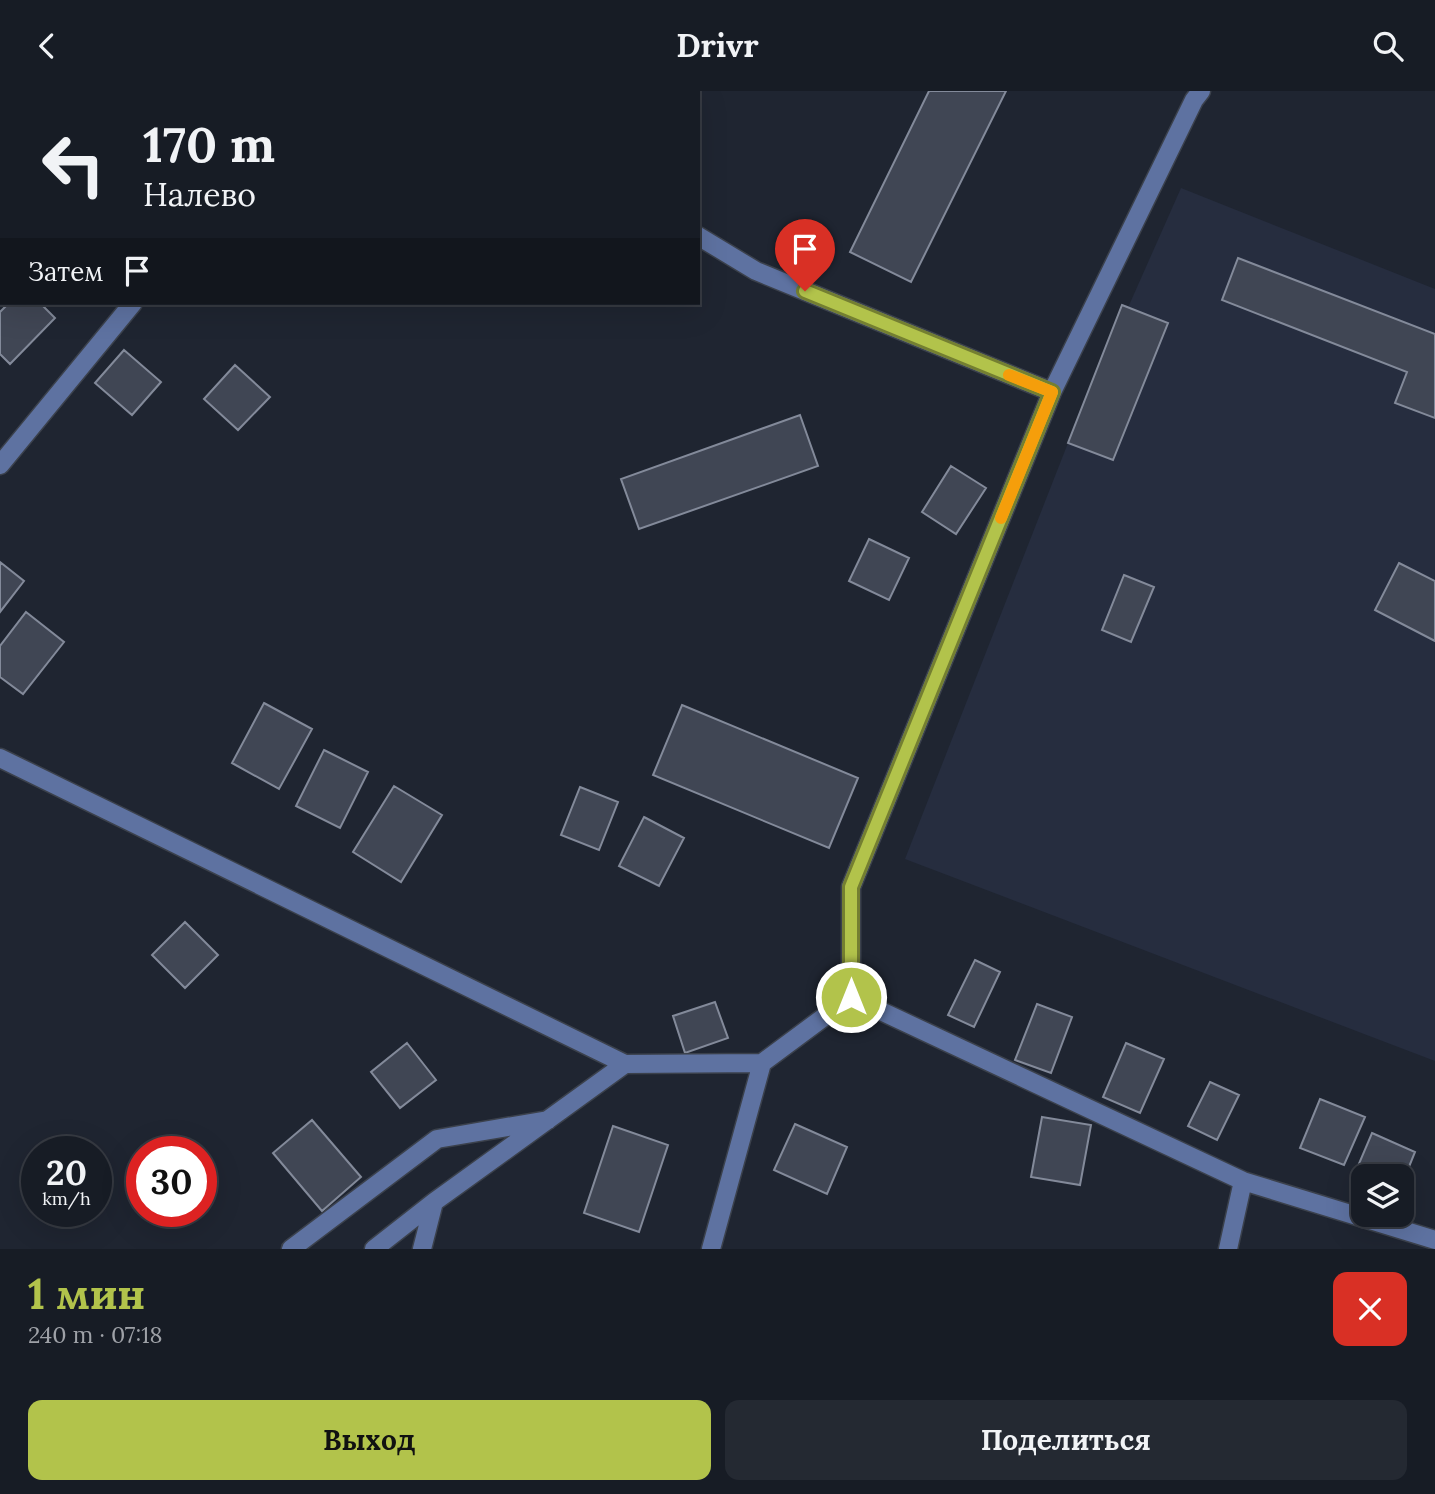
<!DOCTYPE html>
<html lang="ru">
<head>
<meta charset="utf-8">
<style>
	body { margin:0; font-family:Lora,serif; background:#242932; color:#f1f3f6; height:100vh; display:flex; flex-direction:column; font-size:26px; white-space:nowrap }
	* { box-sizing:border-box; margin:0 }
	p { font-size:23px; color:#9ea1a7 }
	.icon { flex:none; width:38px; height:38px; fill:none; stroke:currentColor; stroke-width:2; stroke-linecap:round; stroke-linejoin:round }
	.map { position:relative; height:1158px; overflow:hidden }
	.drawer { display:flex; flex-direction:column; background:#171c25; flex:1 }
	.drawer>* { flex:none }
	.guide { position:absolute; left:0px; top:0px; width:700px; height:214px; box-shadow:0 7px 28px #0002,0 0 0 2px #363a42; background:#171c25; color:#f1f3f6; overflow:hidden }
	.tools { position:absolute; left:1351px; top:1073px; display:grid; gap:14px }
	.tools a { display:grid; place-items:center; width:63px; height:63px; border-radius:14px; background:#171c25; box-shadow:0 7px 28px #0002,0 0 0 2px #363a42; font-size:35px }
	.speed { position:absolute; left:21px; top:1045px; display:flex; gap:14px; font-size:35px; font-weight:700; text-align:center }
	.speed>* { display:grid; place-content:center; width:91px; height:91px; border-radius:50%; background:#171c25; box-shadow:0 7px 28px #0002,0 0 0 2px #363a42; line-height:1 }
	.speed small { font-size:18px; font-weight:400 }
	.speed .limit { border:10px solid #d22; background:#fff; color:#111 }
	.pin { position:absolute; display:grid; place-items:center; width:60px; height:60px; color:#fff; margin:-72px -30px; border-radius:50% 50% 50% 0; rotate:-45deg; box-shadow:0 0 7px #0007 }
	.pin .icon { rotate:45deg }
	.me { position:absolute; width:77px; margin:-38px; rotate:0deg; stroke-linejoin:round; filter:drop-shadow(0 0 5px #0008) }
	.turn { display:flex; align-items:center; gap:24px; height:147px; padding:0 28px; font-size:32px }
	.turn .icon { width:91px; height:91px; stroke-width:2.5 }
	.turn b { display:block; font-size:49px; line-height:60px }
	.then { display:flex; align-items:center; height:66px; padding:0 28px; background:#0003; gap:14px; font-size:26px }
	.round { display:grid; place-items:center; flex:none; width:74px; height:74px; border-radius:14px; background:#242932 }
	.headline { display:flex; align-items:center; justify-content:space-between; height:119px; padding:0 28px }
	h1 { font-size:42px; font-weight:700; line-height:52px; color:#b2c34b }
	.button { display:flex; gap:14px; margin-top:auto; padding:14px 28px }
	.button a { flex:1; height:80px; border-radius:14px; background:#b2c34b; color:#111; font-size:28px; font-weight:700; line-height:80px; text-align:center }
	.button a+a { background:#242932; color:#f1f3f6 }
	header { display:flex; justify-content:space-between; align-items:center; height:91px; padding:0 28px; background:#171c25; font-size:32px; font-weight:700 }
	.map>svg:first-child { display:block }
	.built { fill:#262d3f }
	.building { fill:#404654; stroke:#838a9a; stroke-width:2 }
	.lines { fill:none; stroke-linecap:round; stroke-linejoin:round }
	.minor-casing { stroke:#3b414c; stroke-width:21 }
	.minor { stroke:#5e72a1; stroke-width:18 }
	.route-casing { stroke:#747f31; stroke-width:18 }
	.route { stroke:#b2c34b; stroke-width:12 }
	.slow { stroke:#f59e0b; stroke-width:12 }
</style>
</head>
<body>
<header><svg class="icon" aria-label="back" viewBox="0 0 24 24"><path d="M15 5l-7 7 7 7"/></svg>Drivr<svg class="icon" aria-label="search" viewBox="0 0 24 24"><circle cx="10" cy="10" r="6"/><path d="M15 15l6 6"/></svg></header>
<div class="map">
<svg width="1435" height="1158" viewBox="0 0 1435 1158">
	<rect width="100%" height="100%" fill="#1f2531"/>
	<path class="built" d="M1181 97 1435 198V970L905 768 1068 352Z"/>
	<path class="building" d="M518 0H584L583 2H522Z
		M929 0H1006L911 191 850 161Z
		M2 75V115L0 113V77Z
		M1238 167 1435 243V327L1395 312 1407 281 1222 209Z
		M9 212H40L55 227 10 273 0 263V221Z
		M1122 214 1168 232 1113 369 1068 352Z
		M124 259 161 291 132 324 95 292Z
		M235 274 270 306 238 339 204 308Z
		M800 324 818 375 639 438 621 388Z
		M951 375 986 397 956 443 922 421Z
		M869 448 909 467 889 509 849 490Z
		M0 471 24 490 0 521Z
		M1399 472 1435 490V550L1375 519Z
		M1124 484 1154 496 1131 551 1102 539Z
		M26 521 64 551 23 603 0 586V555Z
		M264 612 312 638 279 698 232 672Z
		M682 614 858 687 829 757 653 684Z
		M324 659 368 681 340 737 296 715Z
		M394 695 442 724 401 791 353 761Z
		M580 696 618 711 599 759 561 744Z
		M644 726 684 747 659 795 619 775Z
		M185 831 218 864 185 897 152 864Z
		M975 869 1000 881 974 936 948 924Z
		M715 911 728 947 685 962 673 925Z
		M1037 913 1072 926 1051 982 1015 969Z
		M407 952 436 989 400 1017 371 981Z
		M1126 952 1164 968 1140 1022 1103 1006Z
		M1210 991 1239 1004 1217 1049 1188 1035Z
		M1320 1008 1365 1026 1344 1074 1300 1057Z
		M1042 1026 1091 1034 1080 1094 1031 1086Z
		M312 1029 361 1086 322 1120 273 1062Z
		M795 1033 847 1056 827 1103 774 1079Z
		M613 1035 668 1054 639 1141 584 1122Z
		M1372 1042 1415 1061 1402 1093V1085L1363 1086 1355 1082Z"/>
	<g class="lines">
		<defs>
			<path id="minor" d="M465 0 467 2
				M50 2 51 0
				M304 2 305 0
				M0 57 2 55
				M698 145 756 180 1052 301
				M0 374 133 212
				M0 667 625 973 762 972 851 906V796L1052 301 1194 9 1201 0
				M851 906 1243 1090 1435 1149
				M291 1158 437 1048 548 1029
				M374 1158 434 1111
				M422 1158 434 1111 625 973
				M711 1158 762 972
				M1228 1158 1243 1090"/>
		</defs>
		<use href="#minor" class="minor-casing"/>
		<use href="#minor" class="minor"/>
	</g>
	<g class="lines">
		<defs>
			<path id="route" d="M805 200 1052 301 851 796V906"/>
		</defs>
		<use href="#route" class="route-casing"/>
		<use href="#route" class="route"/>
		<path class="slow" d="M1001 427 1052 301 1009 284"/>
	</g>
</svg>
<div class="tools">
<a><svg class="icon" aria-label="layers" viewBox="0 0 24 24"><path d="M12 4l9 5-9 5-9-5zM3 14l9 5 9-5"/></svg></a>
</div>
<div class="speed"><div>20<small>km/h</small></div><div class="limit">30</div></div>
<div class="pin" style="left:805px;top:200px;background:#d93025"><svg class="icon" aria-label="arrive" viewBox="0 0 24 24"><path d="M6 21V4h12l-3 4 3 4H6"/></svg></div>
<svg class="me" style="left:851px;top:906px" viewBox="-20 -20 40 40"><circle r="17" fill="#b2c34b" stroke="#fff" stroke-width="3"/><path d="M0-11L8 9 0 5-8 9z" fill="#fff"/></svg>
<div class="guide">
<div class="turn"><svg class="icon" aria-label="left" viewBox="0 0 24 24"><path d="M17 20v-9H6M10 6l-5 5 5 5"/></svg><div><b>170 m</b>Налево</div></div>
<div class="then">Затем<svg class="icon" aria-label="arrive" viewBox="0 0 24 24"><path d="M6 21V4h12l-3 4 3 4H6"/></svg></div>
</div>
</div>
<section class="drawer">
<div class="headline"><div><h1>1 мин</h1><p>240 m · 07:18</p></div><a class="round" style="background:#d93025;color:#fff"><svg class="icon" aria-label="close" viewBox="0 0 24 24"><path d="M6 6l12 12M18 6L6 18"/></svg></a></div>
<div class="button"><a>Выход</a><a>Поделиться</a></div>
</section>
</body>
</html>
